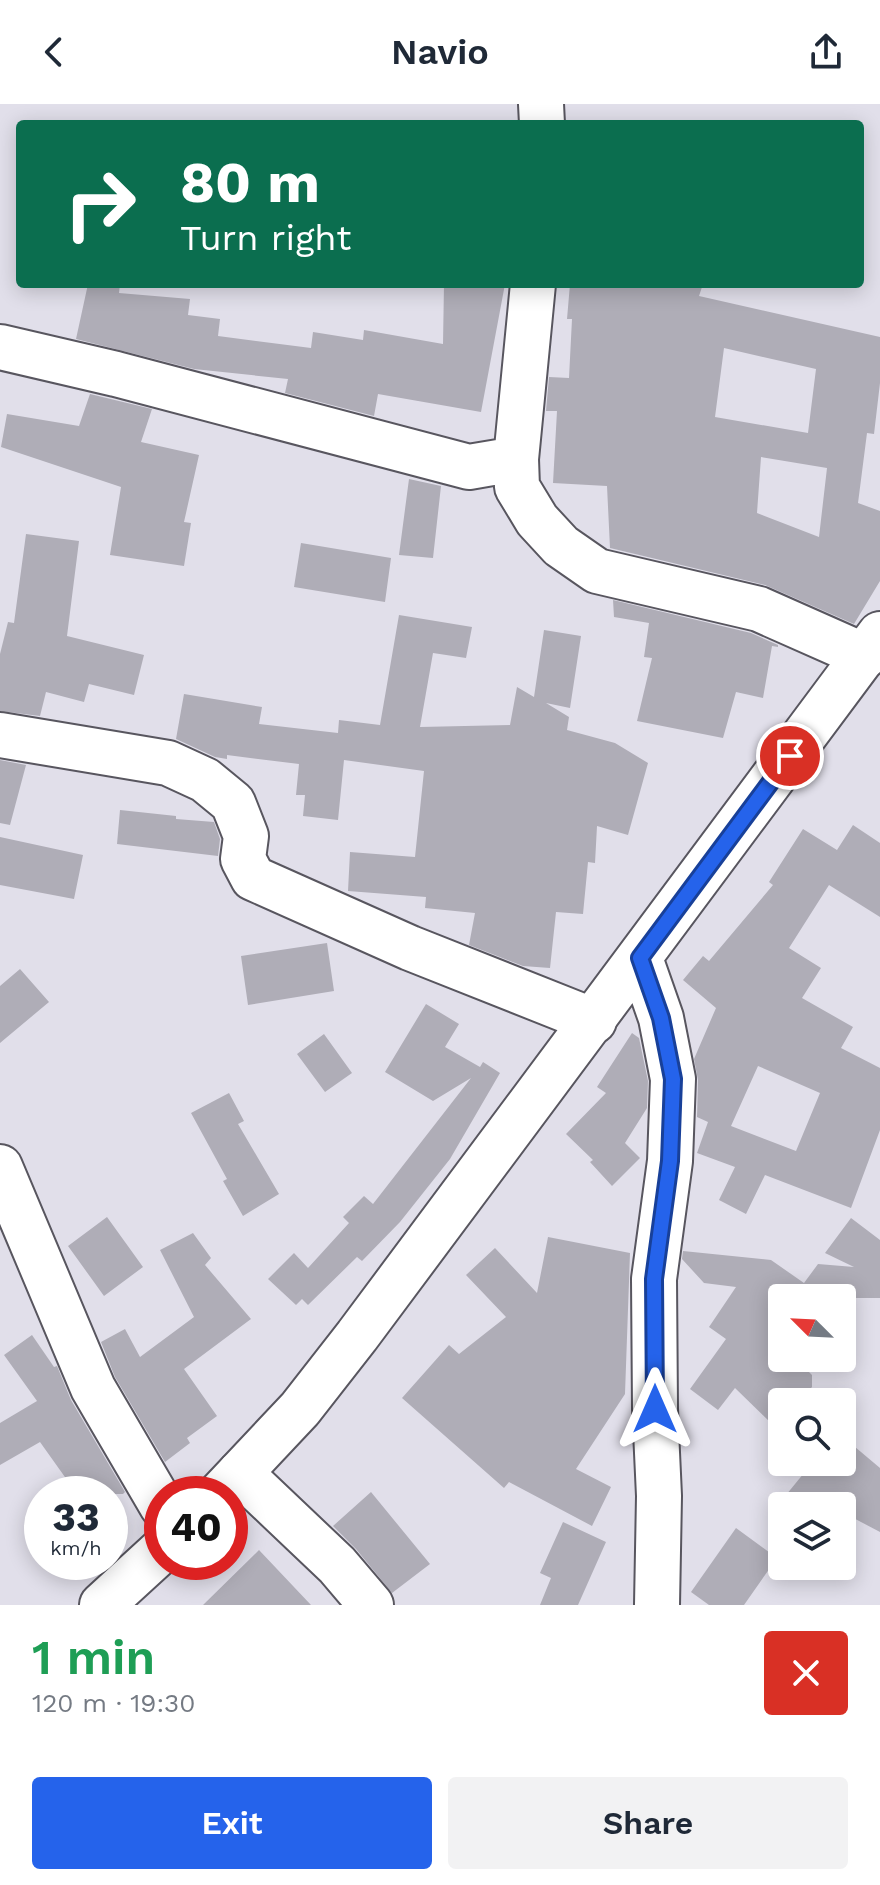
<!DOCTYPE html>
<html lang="en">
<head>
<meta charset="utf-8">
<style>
	body { margin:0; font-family:"Work Sans",sans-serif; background:#f2f2f3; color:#1f2937; height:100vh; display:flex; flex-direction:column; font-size:30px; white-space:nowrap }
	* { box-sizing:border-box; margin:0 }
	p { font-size:26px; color:#747a83 }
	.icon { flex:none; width:44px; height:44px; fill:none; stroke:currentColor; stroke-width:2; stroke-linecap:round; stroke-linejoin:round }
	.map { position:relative; height:1501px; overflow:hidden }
	.details { display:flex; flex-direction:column; background:#fff; flex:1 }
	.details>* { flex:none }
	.hud { position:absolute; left:16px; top:16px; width:848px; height:168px; border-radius:8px; box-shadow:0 4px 20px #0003; background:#0b6e4f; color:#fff; overflow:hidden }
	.needle { width:52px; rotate:294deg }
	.controls { position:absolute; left:768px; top:1180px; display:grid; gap:16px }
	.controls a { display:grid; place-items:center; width:88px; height:88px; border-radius:8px; background:#fff; box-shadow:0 4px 20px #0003; font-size:40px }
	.speed { position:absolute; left:24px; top:1372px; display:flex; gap:16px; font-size:40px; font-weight:700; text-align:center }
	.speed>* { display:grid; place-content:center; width:104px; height:104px; border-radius:50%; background:#fff; box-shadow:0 4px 20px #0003; line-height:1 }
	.speed small { font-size:20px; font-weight:400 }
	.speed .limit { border:12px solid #d22; background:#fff; color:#111 }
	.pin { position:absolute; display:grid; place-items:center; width:68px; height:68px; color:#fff; margin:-34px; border:4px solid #fff; border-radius:50%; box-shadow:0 2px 8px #0007 }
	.me { position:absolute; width:88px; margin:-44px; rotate:0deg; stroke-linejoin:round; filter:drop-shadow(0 0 6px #0008) }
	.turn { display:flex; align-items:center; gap:28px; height:168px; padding:0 32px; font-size:36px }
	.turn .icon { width:104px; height:104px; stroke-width:2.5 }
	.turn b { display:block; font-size:56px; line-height:68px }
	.round { display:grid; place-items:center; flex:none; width:84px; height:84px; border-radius:8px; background:#f2f2f3 }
	.summary { display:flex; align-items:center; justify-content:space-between; height:136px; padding:0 32px }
	h1 { font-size:48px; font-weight:600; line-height:60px; color:#1e9e55 }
	.button { display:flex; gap:16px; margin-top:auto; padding:16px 32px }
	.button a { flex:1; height:92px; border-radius:8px; background:#2563eb; color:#fff; font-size:32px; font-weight:600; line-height:92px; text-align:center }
	.button a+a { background:#f2f2f3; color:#1f2937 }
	header { display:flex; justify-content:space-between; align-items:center; height:104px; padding:0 32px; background:#fff; font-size:36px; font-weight:600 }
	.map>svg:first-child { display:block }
	.building { fill:#afadb7; fill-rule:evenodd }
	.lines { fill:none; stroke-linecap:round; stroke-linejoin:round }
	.minor-casing { stroke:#58565f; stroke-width:48 }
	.tertiary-casing { stroke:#58565f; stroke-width:48 }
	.minor { stroke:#fff; stroke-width:44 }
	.tertiary { stroke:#fff; stroke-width:44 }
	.route-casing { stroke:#184099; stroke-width:20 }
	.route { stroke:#2563eb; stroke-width:14 }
</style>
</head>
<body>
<header><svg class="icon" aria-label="back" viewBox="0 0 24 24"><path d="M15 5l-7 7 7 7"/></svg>Navio<svg class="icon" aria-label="share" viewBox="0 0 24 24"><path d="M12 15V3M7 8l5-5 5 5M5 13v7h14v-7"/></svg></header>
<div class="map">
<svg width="880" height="1501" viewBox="0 0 880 1501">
	<rect width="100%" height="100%" fill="#e1dfea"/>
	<path class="building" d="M88 180H120L119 189 190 195 188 211 220 215 218 232 311 244 313 228 363 236 364 226 443 240 444 180H505L481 308 378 290 374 312 285 289 288 275 194 265 76 235Z
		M570 180H703L699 192 880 233V279L874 330 867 329 858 399 880 407V477L854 520 765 481 610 444 607 382 553 379 557 307H546L549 273 569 274 572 215H567ZM724 244 816 265 808 329 715 313ZM761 353 827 364 819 433 757 409Z
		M90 290 152 305 141 338 199 351 184 418 191 419 184 462 110 451 121 383 1 343 7 310 79 322Z
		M409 375 441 382 433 454 399 451Z
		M26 430 79 437 67 532 144 551 134 591 89 580 84 598 46 588 40 612 0 607V550L8 518 14 519Z
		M301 439 391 454 385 498 294 483Z
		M613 496 751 529 778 541V543L772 542 763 594 736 588 723 634 637 617 652 554 644 553 649 519 614 513Z
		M399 511 472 523 466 554 433 549 420 623 510 621 517 583 534 593 544 526 581 532 570 604 546 599 569 613 567 626 615 639 648 659 628 731 597 722 595 759 588 758 583 810 556 808 550 864 523 862 469 841 475 809 425 804 426 793 348 787 350 748 415 753 424 667 344 656 338 716 303 712 305 691H296L299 660 227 651V655L215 653 176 635 184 590 262 603 259 620 338 629 339 616 380 621Z
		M0 656 26 661 10 721 0 719Z
		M120 706 176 712V715L214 718 220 735 218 752 117 740Z
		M853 721 880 739V813L829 781 789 844 821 864 802 894 853 923 841 944 880 964V1026L851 1104 765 1071 746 1110 719 1096 735 1063 697 1049 708 1018 697 1013 698 976 694 955 716 904 683 876 703 852 709 857 773 781 769 778 803 725 837 746ZM758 962 820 989 796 1047 731 1022Z
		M0 733 83 751 74 795 0 781Z
		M327 839 334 887 248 901 241 852Z
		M20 865 49 898 0 939V882Z
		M426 900 459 920 445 943 480 963 483 958 500 969 450 1055 400 1118 362 1157 357 1153 308 1201 302 1195 296 1201 268 1175 294 1149 308 1164 349 1119 343 1113 364 1092 373 1100 471 974 433 997 385 968Z
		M632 929 639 934 648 977 647 1004 625 1039 640 1054 612 1082 590 1058 593 1056 566 1030 606 989 597 983Z
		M324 930 352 969 325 988 297 950Z
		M229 989 244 1017 238 1020 279 1090 243 1112 223 1077 227 1075 191 1009Z
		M107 1113 143 1163 104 1192 68 1142Z
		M851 1114 880 1136V1194H782V1254H795L812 1271V1283L798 1298H782V1314L774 1322 735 1284 718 1306 690 1285 726 1235 709 1223 736 1183 704 1179 682 1155 683 1147 771 1156 804 1179 818 1160 854 1163 825 1149Z
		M193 1129 211 1154 205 1161 251 1215 184 1265 217 1312 187 1334 190 1339 165 1358 115 1273 101 1238 125 1225 140 1253 194 1213 160 1146Z
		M548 1133 630 1149 625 1290 576 1365 611 1383 592 1422 509 1378 504 1384 402 1294 449 1241 459 1250 506 1213 466 1171 495 1144 537 1189Z
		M32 1231 54 1263 57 1262 71 1296 125 1388 123 1390H77L40 1338 0 1361V1319L37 1297 4 1251Z
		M842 1332 880 1364V1428L842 1408V1402H777L813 1358H842Z
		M371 1388 430 1460 392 1489 356 1445 333 1422Z
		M563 1418 606 1438 578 1501H540L551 1474 540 1469Z
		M736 1424 777 1454 744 1501H709L691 1488Z
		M259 1446 311 1501H203Z"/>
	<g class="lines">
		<defs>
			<path id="minor" d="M541 0 542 20
				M533 180 516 355 517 383 537 416 561 442 597 467 759 505 865 552
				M0 243 116 270 469 363 516 355
				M0 631 168 659 205 676 233 699 246 732 243 755 253 774 410 844 594 917
				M0 1063 93 1284 162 1402
				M240 1369 337 1461 371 1501"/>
			<path id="tertiary" d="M640 854 661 914 673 975 670 1057 654 1175 655 1305 659 1392 657 1501
				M220 1390 300 1305 357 1232 880 530
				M102 1501 162 1446"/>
		</defs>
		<use href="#minor" class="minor-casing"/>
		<use href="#tertiary" class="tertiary-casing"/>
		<use href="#minor" class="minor"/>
		<use href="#tertiary" class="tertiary"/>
	</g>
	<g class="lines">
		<defs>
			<path id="route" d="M655 1305 654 1175 670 1057 673 975 661 914 640 854 790 652"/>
		</defs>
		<use href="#route" class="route-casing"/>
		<use href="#route" class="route"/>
	</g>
</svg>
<div class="controls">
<a><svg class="needle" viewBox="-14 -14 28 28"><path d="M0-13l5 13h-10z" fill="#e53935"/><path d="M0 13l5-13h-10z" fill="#747a83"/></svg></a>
<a><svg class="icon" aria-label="search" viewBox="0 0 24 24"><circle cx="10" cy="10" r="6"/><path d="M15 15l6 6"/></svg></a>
<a><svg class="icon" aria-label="layers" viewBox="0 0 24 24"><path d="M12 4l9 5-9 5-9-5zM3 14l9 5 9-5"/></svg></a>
</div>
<div class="speed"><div>33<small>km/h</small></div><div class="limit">40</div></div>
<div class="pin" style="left:790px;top:652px;background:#d93025"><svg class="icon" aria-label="arrive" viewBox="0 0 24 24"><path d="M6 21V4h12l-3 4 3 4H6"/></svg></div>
<svg class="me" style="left:655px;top:1305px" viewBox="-20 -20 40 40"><path d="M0-17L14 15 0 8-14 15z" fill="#2563eb" stroke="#fff" stroke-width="4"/></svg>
<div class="hud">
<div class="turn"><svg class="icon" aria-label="right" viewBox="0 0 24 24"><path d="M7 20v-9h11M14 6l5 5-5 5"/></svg><div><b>80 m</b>Turn right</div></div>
</div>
</div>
<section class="details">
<div class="summary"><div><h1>1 min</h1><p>120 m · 19:30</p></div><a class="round" style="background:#d93025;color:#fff"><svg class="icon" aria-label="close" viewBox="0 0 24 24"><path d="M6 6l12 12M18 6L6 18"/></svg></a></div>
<div class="button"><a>Exit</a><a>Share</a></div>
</section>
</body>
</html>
